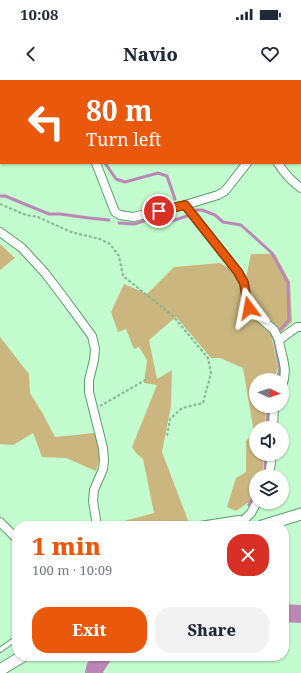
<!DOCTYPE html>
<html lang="en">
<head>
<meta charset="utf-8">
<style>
	body { margin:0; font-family:"Noto Serif",serif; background:#f2f2f3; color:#1f2937; height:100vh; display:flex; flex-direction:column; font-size:15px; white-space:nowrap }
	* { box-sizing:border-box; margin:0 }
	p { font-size:13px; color:#747a83 }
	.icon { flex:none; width:22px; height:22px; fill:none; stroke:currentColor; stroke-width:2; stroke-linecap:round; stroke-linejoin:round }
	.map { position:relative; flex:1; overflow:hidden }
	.details { position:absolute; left:12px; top:441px; width:277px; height:140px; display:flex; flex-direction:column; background:#fff; border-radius:16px; box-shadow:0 1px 3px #0004 }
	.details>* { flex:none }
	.hud { position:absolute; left:0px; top:0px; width:301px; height:84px; box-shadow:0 1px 3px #0004; background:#ea580c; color:#fff; overflow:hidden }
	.needle { width:26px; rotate:93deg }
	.controls { position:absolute; left:249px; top:293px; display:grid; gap:8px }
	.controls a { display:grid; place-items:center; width:40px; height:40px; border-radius:50%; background:#fff; box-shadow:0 1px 3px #0004; font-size:20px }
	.pin { position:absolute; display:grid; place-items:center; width:34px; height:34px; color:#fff; margin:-17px; border:2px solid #fff; border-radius:50%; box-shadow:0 1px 4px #0007 }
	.me { position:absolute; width:44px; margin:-22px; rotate:347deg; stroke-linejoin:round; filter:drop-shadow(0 0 3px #0008) }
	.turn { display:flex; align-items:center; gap:14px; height:84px; padding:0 20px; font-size:18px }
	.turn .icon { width:52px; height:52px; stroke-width:2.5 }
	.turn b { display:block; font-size:28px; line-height:34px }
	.round { display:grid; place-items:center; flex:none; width:42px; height:42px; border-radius:16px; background:#f2f2f3 }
	.headline { display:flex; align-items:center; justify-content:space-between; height:68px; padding:0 20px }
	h1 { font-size:24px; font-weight:800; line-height:30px; color:#ea580c }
	.button { display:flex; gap:8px; margin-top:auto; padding:8px 20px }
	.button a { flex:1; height:46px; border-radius:16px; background:#ea580c; color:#fff; font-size:16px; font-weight:800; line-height:46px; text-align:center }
	.button a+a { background:#f2f2f3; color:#1f2937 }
	.status { display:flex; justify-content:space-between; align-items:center; height:28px; padding:0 20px; background:#fff; direction:ltr }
	.status svg { height:11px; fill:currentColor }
	header { display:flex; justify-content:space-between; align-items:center; height:52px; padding:0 20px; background:#fff; font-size:18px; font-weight:800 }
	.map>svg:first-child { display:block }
	.green { fill:#cab67e }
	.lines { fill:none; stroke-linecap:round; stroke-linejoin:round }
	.stream { stroke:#bc87b6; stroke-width:3 }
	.river { stroke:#bc87b6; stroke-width:18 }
	.service-casing { stroke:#599d69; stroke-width:6 }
	.minor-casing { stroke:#599d69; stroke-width:10 }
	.secondary-casing { stroke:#599d69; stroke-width:13 }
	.path { stroke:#85b48f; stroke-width:2; stroke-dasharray:3 2; stroke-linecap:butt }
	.service { stroke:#fff; stroke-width:4 }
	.minor { stroke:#fff; stroke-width:8 }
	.secondary { stroke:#fff; stroke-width:11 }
	.route-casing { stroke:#983908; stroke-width:10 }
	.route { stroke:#ea580c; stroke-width:7 }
</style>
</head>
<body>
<div class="status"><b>10:08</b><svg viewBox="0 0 49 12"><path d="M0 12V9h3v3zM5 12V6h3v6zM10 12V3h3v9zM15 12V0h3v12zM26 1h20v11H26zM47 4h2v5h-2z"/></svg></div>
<header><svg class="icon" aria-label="back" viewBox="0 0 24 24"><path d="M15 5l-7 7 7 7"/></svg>Navio<svg class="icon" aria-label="heart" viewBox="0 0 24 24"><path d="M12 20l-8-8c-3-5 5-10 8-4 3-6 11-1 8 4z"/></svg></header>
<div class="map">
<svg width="301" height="593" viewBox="0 0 301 593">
	<rect width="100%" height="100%" fill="#c3fcce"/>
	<path class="green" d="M163 0H283L280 1H163Z
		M0 164 15 178 0 190Z
		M251 174H275L290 202 292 242 272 260 278 287 274 300H256V326H266L265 348H256V374H264L263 391 261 396H256V407L249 422 236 431 227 427 236 398 246 392V361L254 353 243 288 220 278H211L176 237 149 260 157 299 172 290 171 326 162 372 189 443 188 446H105L154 433 143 379 136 373 132 367 157 305 144 303 147 280 139 267 134 269 126 249 118 252 111 232 124 204 147 214 174 187 220 183 246 198Z
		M0 257 29 294 30 313 43 334 55 357 95 353 101 374 96 391 66 378 42 377 33 353 13 365 0 364Z"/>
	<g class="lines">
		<path class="stream" d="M164 0 165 1
			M0 33H1
			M105 83 116 99 125 102 158 93 167 96 175 119
			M0 116H5L49 134H60L89 138 109 140
			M196 130H202L215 135 223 142 241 145 272 173 288 203 289 240 281 249
			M119 143 134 144 154 138 169 142 187 136
			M274 258 280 289 277 300
			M267 348 268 326
			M263 396 265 392 266 374
			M249 425 256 410"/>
		<path class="river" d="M284 533 301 534
			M94 593 95 588 103 576"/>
		<defs>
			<path id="service" d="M0 570 17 558"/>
			<path id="minor" d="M102 1 103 0
				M96 83 115 132 120 135 133 137 185 125 218 115 225 111 247 83
				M278 83C284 93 291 101 301 108
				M185 125 238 192 244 203 247 221 249 228 274 250 279 260
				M0 152 22 168 45 193 64 218 92 256 95 269 94 280 89 300V312L103 368 104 380 103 389 94 410 93 421 97 446
				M282 306C289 288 281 277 279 260L297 247H301
				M273 348 274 326
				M268 396 270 389 272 374
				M243 441 251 433 257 422
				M0 442 17 459
				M200 446 239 440 243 441 245 446"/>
			<path id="secondary" d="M262 446 301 434
				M0 590 23 576"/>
		</defs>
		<use href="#service" class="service-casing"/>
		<use href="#minor" class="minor-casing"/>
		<use href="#secondary" class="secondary-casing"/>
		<path class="path" d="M0 124 26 135 38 137 71 152 100 159 110 164 119 176 123 196 173 236 208 278 211 293 203 323 182 328 170 339 167 356
			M100 326 149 298"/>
		<use href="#service" class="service"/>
		<use href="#minor" class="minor"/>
		<use href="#secondary" class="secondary"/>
	</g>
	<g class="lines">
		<defs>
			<path id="route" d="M159 131 185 125 238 192 244 203 247 221 249 228"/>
		</defs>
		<use href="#route" class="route-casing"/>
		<use href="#route" class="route"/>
	</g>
</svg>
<div class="controls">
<a><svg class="needle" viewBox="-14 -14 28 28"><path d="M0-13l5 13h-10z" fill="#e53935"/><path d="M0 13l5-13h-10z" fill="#747a83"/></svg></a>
<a><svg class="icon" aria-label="sound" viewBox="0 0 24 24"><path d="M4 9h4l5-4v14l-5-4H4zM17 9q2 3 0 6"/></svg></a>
<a><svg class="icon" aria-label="layers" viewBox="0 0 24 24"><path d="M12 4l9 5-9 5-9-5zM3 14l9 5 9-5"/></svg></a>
</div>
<div class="pin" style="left:159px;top:131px;background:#d93025"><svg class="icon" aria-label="arrive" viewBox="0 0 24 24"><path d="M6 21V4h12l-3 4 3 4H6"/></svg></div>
<svg class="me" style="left:249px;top:228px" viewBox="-20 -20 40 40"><path d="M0-17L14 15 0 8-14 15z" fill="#ea580c" stroke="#fff" stroke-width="4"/></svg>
<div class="hud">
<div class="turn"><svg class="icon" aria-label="left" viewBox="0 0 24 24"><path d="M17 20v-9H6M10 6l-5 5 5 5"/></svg><div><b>80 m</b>Turn left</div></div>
</div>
<section class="details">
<div class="headline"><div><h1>1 min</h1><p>100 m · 10:09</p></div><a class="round" style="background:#d93025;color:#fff"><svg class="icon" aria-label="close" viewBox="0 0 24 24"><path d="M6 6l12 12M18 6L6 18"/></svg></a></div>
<div class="button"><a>Exit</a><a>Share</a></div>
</section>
</div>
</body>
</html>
